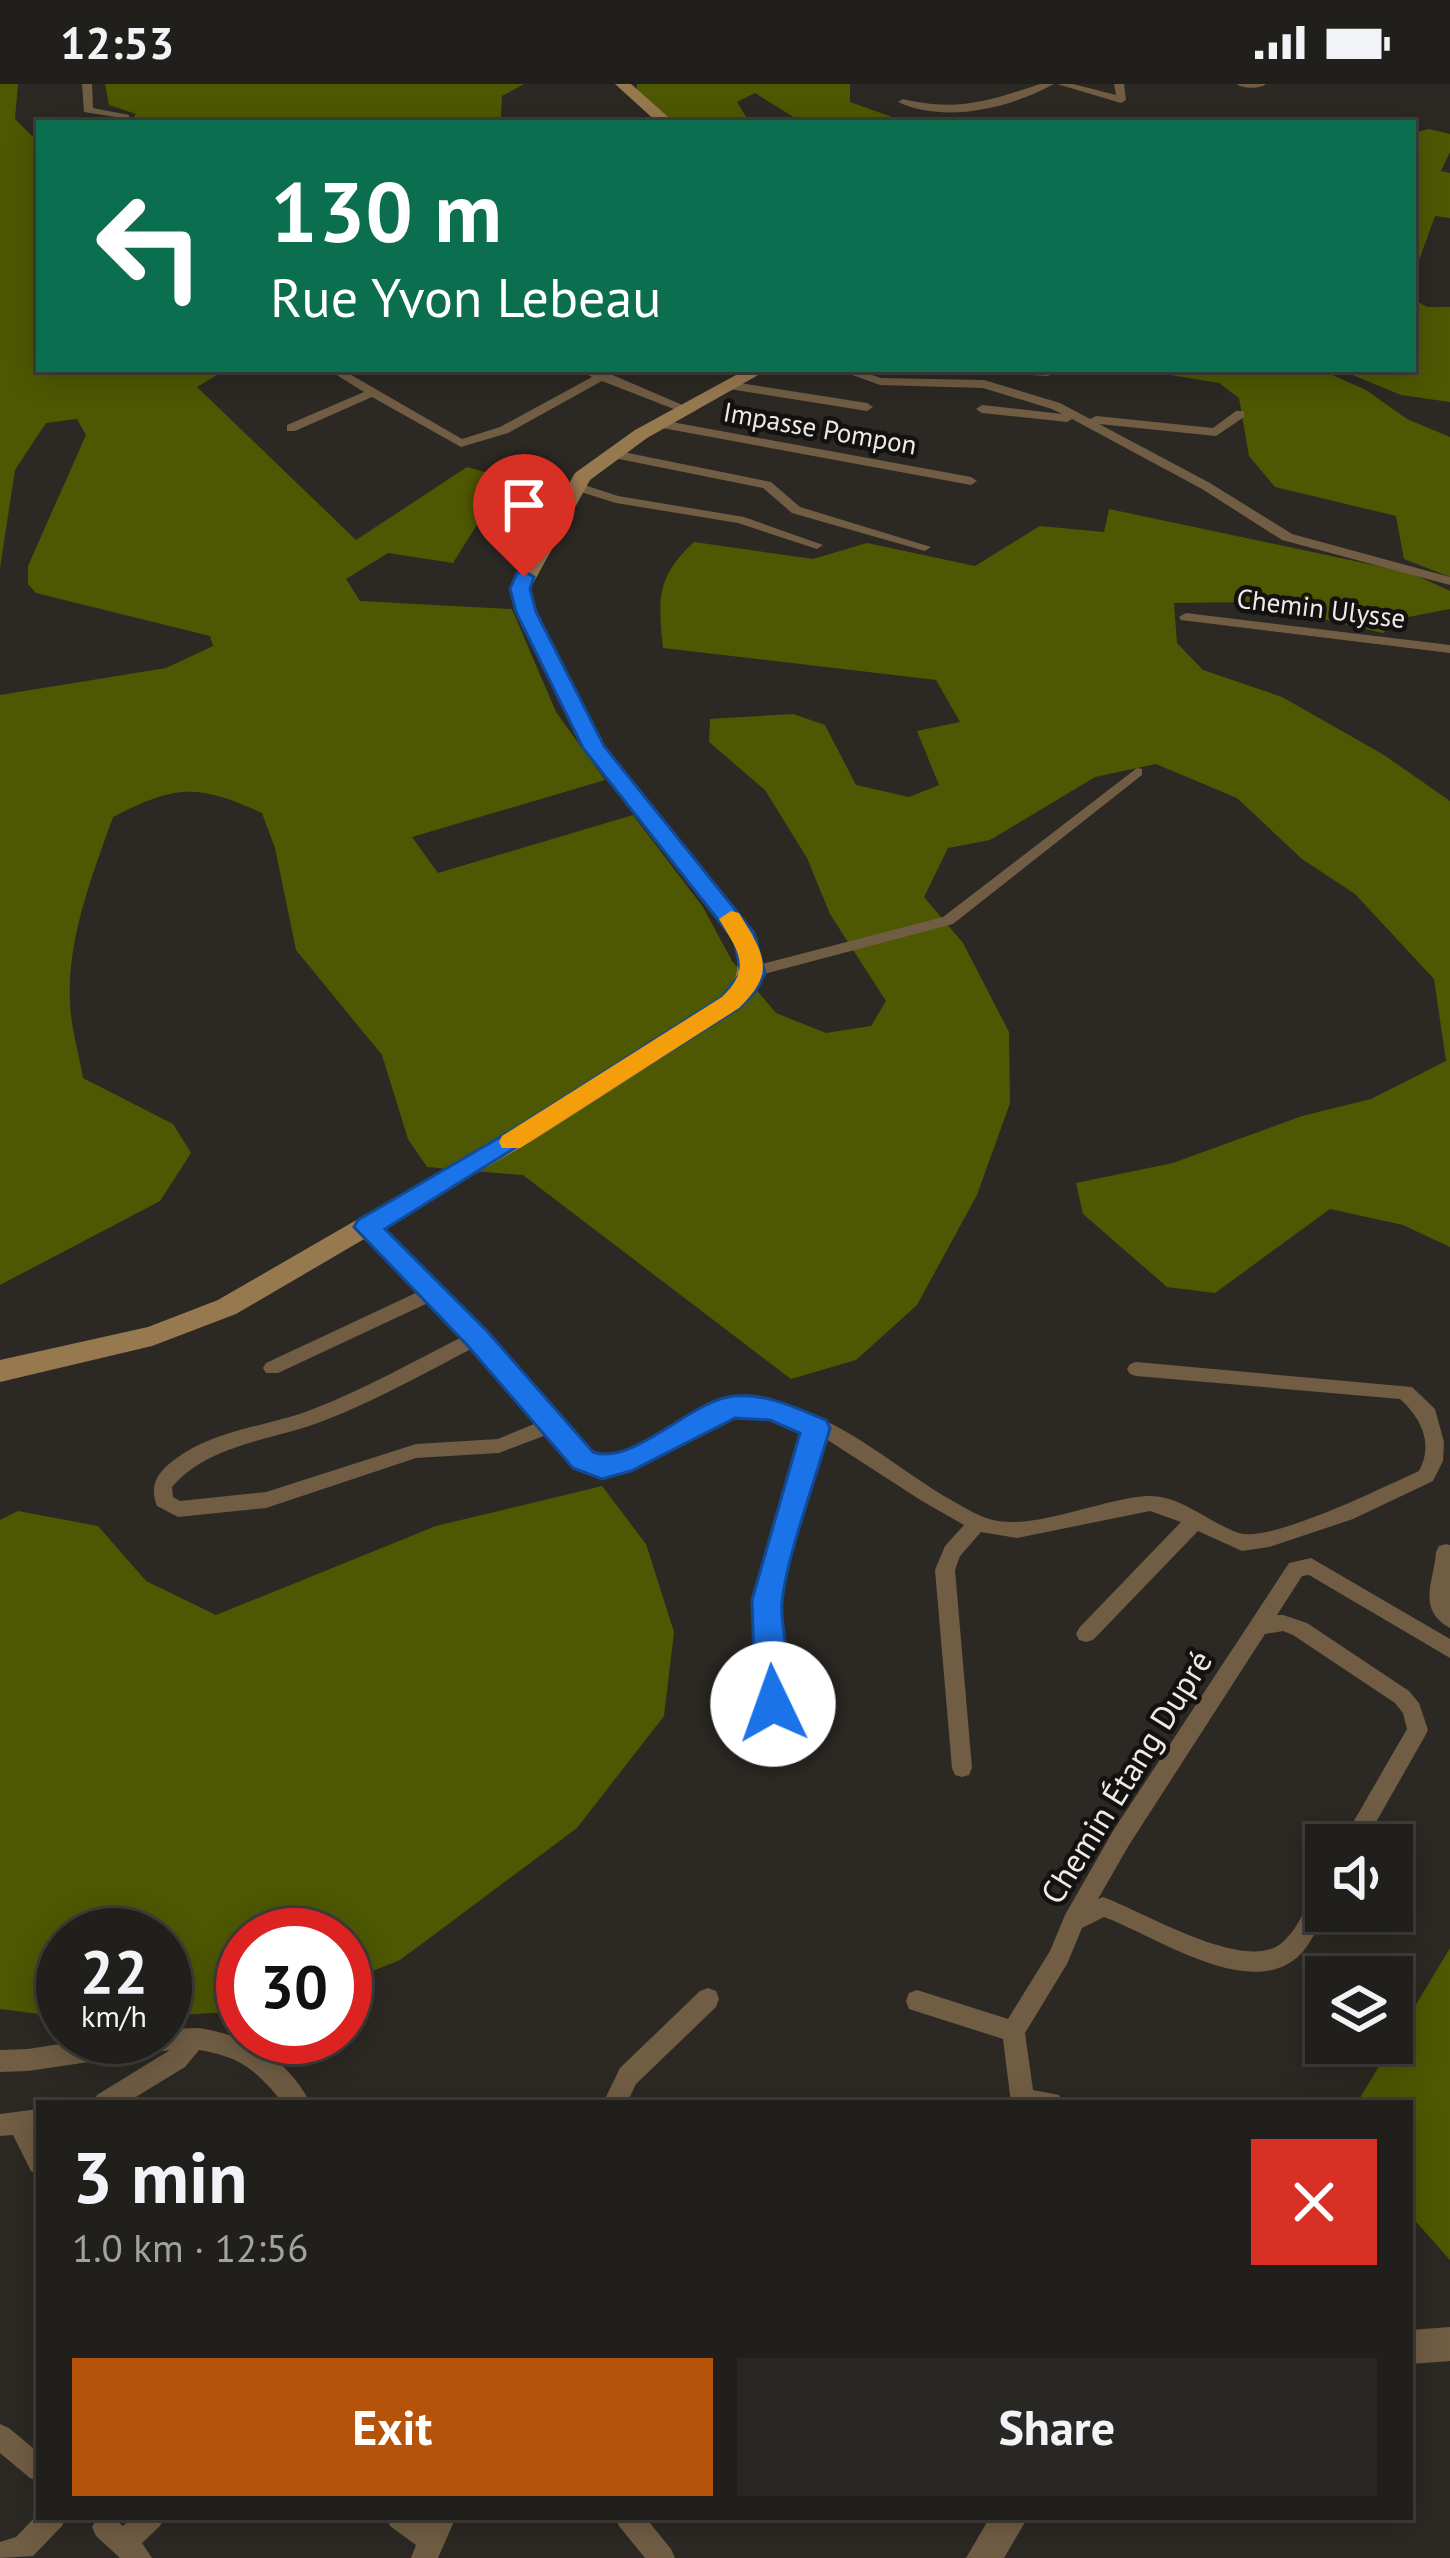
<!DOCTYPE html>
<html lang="en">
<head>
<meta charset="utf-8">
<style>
	body { margin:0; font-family:"PT Sans",sans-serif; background:#292724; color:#f1f3f6; height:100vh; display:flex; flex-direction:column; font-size:45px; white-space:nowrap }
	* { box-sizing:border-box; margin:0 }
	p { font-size:39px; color:#a2a2a3 }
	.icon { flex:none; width:66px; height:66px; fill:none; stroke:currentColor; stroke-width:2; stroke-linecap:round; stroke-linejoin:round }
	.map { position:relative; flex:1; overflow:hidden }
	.drawer { position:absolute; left:36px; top:2016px; width:1377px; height:420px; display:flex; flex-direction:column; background:#211f1b; border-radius:0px; box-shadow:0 6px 30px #0003,0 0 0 3px #3e3d3a }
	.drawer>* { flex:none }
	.top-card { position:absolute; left:36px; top:36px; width:1380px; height:252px; border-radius:0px; box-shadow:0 6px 30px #0003,0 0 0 3px #3e3d3a; background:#0b6e4f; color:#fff; overflow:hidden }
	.fabs { position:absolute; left:1305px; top:1740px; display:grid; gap:24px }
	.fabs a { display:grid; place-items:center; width:108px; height:108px; border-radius:0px; background:#211f1b; box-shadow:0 6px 30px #0003,0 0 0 3px #3e3d3a; font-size:60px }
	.speed { position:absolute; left:36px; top:1824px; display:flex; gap:24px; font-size:60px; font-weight:700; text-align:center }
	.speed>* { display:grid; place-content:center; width:156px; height:156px; border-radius:50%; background:#211f1b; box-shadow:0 6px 30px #0003,0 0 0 3px #3e3d3a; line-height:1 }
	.speed small { font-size:30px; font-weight:400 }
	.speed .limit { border:18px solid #d22; background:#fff; color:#111 }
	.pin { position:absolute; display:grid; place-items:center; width:102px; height:102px; color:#fff; margin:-123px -51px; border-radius:50% 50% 50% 0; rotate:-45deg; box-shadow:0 0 12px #0007 }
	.pin .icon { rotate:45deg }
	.me { position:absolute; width:132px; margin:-66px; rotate:357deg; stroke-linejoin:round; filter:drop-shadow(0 0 9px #0008) }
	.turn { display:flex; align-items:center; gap:42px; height:252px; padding:0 36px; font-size:54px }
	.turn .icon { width:156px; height:156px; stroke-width:2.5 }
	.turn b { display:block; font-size:84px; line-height:102px }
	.round { display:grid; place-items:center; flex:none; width:126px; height:126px; border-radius:0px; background:#292724 }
	.summary { display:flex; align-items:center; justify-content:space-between; height:204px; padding:0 36px }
	h1 { font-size:72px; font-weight:800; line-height:90px }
	.button { display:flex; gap:24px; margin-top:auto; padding:24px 36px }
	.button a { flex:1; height:138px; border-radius:0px; background:#b45309; color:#fff; font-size:48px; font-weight:800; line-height:138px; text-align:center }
	.button a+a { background:#292724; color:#f1f3f6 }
	.status { display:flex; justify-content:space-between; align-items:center; height:84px; padding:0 60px; background:#211f1b; direction:ltr }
	.status svg { height:33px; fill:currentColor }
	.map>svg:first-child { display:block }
	.forest { fill:#4e5802 }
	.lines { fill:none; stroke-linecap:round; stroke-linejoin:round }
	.minor { fill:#705d44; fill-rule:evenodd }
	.tertiary { fill:#705d44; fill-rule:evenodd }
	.secondary { fill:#977950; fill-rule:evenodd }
	.route { fill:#1a73e8; stroke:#114b97; stroke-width:3 }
	.slow { fill:#f59e0b }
	.labels { text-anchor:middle; stroke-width:9; stroke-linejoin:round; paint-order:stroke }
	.far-street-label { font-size:27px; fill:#edebe8; stroke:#131210 }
	.street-label { font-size:33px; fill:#edebe8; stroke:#131210 }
</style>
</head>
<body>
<div class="status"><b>12:53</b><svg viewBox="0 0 49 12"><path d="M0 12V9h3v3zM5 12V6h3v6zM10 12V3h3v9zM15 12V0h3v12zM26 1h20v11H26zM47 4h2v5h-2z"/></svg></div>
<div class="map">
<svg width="1450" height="2474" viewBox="0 0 1450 2474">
	<rect width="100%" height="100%" fill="#2c2924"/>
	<path class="forest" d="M0 0H18L15 35 39 59V285H227L197 303 356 456 467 383 561 409 547 441 483 431 453 479 388 469 346 495 360 517 512 525 556 628 605 696 412 753 438 789 633 731 703 823 732 877 776 929 826 949 871 942 886 917 830 830 807 774 765 706 709 658 710 635 793 630 825 641 856 701 909 713 939 701 917 647 960 638 936 596 663 564C658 516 656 493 694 458L813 475 867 459 975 482 1040 442 1104 448 1109 425 1411 489 1450 507V525L1408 533 1383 549 1249 518 1174 519 1177 559 1203 586 1282 613 1384 671 1450 717V1163L1403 1141 1330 1125 1215 1209 1167 1203 1083 1130 1076 1099 1173 1079 1302 1032 1371 1015 1446 977 1434 895 1355 810 1302 775 1237 714 1156 680 1095 693 990 756 948 764 924 813 963 859 1009 948 1010 1019 977 1111 917 1221 856 1276 791 1295 523 1091 427 1083 408 1055 382 971 296 866 275 764 262 729C198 700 177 700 113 733 92 792 67 855 70 919 71 944 79 970 83 994L173 1040 191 1069 160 1117 0 1201V611L166 584 213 562 210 552 36 509 28 500V482L86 351 77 335 46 339 15 386 0 484Z
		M105 0H524L502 12 501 32 510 39H129L136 30 109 21Z
		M637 0H850V18L909 39H803L755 9 737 18 750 39H676L636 9Z
		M1429 45 1450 50V68L1441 87 1450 89V134L1435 132 1413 193V49Z
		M1413 215 1427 223H1450V318L1401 311 1338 285H1413Z
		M1134 285H1319L1366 306 1407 335 1450 353V493L1404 475 1396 432 1275 403 1249 372 1239 314 1219 299Z
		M602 1402 646 1460 674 1548 664 1632 577 1744 400 1876 345 1898V1851H243V1927L165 1932V1851H63V1933L0 1925V1436L18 1427 98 1442 146 1497 216 1531 436 1442Z
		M1450 1864V2176L1410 2131V2019H1357Z"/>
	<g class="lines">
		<path class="minor" d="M82 0H92L93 24 129 31V35L84 28Z
			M1040 0H1054C1010 24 945 40 898 18L903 15C956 28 990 17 1040 0Z
			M1057 0H1073L1116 11 1114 0H1124L1126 16 1121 19Z
			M1237 0H1266C1260 5 1243 5 1237 0Z
			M327 285H341L462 355 500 343 592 293 576 285 608 289 694 326 684 329 602 297 508 349 461 363 372 313 295 347H287V341L364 308Z
			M836 285H854L881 294 984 296 1060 319 1090 335 1096 332 1213 344 1236 327H1244V333L1216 352 1099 340 1210 399 1292 450 1450 493V501L1282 456 1202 405 1072 335 1067 338 982 329 976 325 982 321 1062 330 1052 325 983 304 880 301Z
			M990 285H1050L1054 288 1048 292 996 289Z
			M733 298 867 319 873 323 867 327 729 305V299Z
			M661 336 971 393 977 397 971 401 657 343 655 340Z
			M613 366 771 398 800 423 931 463 925 467 792 429 763 404 609 373 607 370Z
			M575 398 618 412 744 433 823 461 817 465 738 439 616 419 571 405 569 402Z
			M1186 529 1450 561V569L1181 536 1179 533Z
			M1137 684 1142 685V691L953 840 753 893 745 888 747 884 943 833Z
			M368 1137 374 1139 483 1249 589 1370C638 1379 669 1334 713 1320 730 1315 749 1315 767 1318 835 1328 888 1378 944 1412 959 1420 976 1432 993 1436 1035 1446 1102 1415 1146 1412 1180 1410 1209 1439 1239 1449 1272 1459 1385 1402 1419 1387 1434 1359 1421 1334 1400 1315L1136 1292 1130 1290 1127 1285 1130 1280 1136 1278 1412 1303 1435 1325 1444 1358 1443 1377 1433 1397 1353 1435 1269 1463 1242 1467 1198 1447 1093 1556 1086 1558 1079 1556 1076 1550 1079 1544 1181 1438 1150 1427 1017 1454 981 1448 960 1472 955 1486 972 1684 969 1691 962 1693 955 1691 952 1684 935 1486 945 1462 964 1441 922 1417 823 1353 777 1516 779 1580 788 1602 780 1626 745 1643 727 1633 715 1611 724 1591 759 1575 757 1516 806 1345C780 1333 744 1325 716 1334 672 1350 633 1405 581 1383 568 1378 558 1360 549 1350L499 1369 416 1374 266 1424 178 1433 157 1422C149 1401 157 1389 174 1376 214 1345 268 1343 313 1325 365 1305 414 1277 464 1252L430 1218 278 1289H266L263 1284 266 1279 420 1207 362 1147 359 1143ZM475 1263 539 1338 498 1355 416 1360 266 1408 180 1417 173 1413 172 1403C210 1359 272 1357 323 1337 375 1317 425 1289 475 1263ZM764 1592 768 1602 764 1614 746 1624 735 1610 739 1603Z
			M1446 1460 1450 1461V1544C1416 1525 1434 1498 1436 1468L1439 1462Z
			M1311 1474 1450 1555V1574L1309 1491 1302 1492 1277 1531H1283L1307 1539 1409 1607 1419 1619 1428 1646 1425 1652 1363 1761H1340L1407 1645 1403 1629 1395 1619 1293 1551 1283 1547 1265 1550 1129 1761 1098 1815 1103 1813C1142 1827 1241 1887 1279 1861 1299 1847 1308 1817 1318 1797L1326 1794C1326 1822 1322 1842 1305 1865 1259 1924 1156 1852 1104 1833L1082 1844 1067 1880 1025 1949 1033 2006 1059 2011 1063 2019H1011L1003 1955 909 1925 906 1917 909 1909 917 1906 1008 1935 1050 1867 1065 1831 1113 1747 1289 1479Z
			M708 1904 716 1907 719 1915 716 1923 636 2000 627 2019H603L620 1984 700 1907Z
			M199 1944C245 1951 288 1974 310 2019H283C256 1986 241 1973 199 1966L185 1983 126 2019H93L97 2011 170 1966 28 1987 0 1988V1966L28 1965 105 1953H165V1945Z
			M39 2025V2047L36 2048 39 2053V2091L31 2087 13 2051 0 2052V2030Z
			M0 2340 9 2344 39 2369V2398L30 2394 0 2369Z
			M39 2429V2433H66L62 2442 33 2472 0 2474V2458L16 2453Z
			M98 2433H112L123 2442 132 2433H164L160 2442 142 2459 152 2474H120L96 2452 92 2443Z
			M386 2433H421L427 2438 430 2433H456L438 2474H411L416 2461 390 2442Z
			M615 2433H645L671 2465 675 2474H645L619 2442Z"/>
		<path class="tertiary" d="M1450 2243V2277L1410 2280V2246Z
			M990 2433H1028L1004 2474H966Z"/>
		<path class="secondary" d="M615 0H631L675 39H658Z
			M747 285H769L647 354 590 396 530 505 536 528 604 662 757 854C765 884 760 902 738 925L537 1054 236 1230 152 1262 0 1298V1276L148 1243 218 1216 519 1042 722 913C740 895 740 880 734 856L583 664 516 528 510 505 575 389 635 346Z"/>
	</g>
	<path class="route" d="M524 487 534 493 530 505 536 528 604 662 754 849 765 889 756 907 739 924 385 1145 487 1247 593 1368C632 1383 693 1315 734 1312 767 1309 796 1324 826 1336L830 1344C817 1392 786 1473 782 1519 780 1555 799 1600 784 1630L773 1634 762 1630 758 1620 762 1602 754 1580 752 1516 800 1349 770 1336 735 1334 631 1387 602 1395 573 1384 468 1262 354 1143 358 1136 519 1042 722 913 741 889 734 856 583 664 516 528 510 505 517 489Z"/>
	<path class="slow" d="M731 827 739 829C764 870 777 888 739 924L520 1064H502L499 1058 502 1052 722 913C753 884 738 867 719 835Z"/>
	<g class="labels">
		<g class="far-street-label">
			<text transform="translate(820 345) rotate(10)" y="9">Impasse Pompon</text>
			<text transform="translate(1321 525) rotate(7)" y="9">Chemin Ulysse</text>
		</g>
		<g class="street-label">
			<text transform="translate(1126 1693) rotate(-58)" y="12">Chemin Étang Dupré</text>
		</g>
	</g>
</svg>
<div class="fabs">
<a><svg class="icon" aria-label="sound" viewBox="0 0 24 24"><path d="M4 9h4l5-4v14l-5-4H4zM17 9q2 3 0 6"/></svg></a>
<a><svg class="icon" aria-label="layers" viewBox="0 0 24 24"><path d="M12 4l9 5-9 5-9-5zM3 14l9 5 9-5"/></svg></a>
</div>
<div class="speed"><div>22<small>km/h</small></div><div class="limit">30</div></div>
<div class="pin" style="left:524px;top:493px;background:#d93025"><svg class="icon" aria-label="arrive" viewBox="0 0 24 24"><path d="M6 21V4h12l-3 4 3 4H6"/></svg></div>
<svg class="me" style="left:773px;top:1620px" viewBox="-20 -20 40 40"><circle r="19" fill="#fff"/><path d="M0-13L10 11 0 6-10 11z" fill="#1a73e8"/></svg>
<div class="top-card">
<div class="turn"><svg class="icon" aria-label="left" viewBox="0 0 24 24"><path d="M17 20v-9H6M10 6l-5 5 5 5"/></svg><div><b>130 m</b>Rue Yvon Lebeau</div></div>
</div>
<section class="drawer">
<div class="summary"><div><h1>3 min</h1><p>1.0 km · 12:56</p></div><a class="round" style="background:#d93025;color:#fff"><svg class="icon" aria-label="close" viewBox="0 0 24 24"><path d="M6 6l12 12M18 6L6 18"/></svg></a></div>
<div class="button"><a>Exit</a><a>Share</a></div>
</section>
</div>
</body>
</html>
